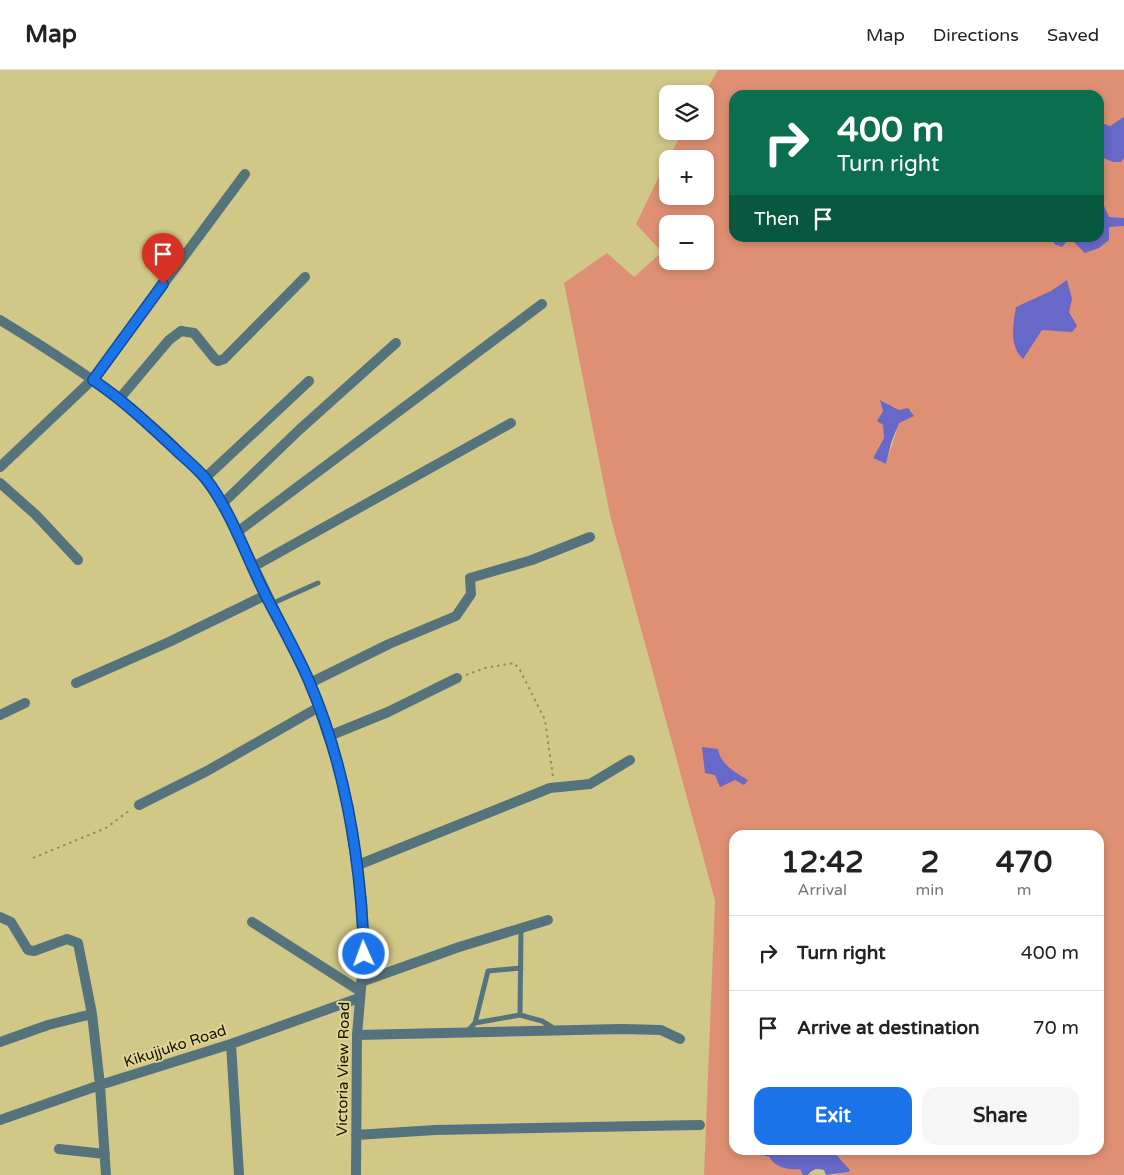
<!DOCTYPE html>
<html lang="en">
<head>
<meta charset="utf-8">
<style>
	body { margin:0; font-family:"Varela Round",sans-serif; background:#f6f6f6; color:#222; height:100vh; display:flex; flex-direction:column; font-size:19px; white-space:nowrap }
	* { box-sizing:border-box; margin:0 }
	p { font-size:16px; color:#767676 }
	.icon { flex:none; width:28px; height:28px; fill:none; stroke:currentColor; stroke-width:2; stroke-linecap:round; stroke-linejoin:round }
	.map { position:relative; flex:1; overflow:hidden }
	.side { position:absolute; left:729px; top:760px; width:375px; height:325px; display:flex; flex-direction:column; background:#fff; border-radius:15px; box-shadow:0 2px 8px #0003 }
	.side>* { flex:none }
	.guide { position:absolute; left:729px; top:20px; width:375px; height:152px; border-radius:15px; box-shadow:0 2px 8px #0003; background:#0b6e4f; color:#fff; overflow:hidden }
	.fabs { position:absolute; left:659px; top:15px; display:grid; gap:10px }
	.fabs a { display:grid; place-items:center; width:55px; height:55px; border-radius:10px; background:#fff; box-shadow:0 2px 8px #0003; font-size:25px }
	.pin { position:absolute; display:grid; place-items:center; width:42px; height:42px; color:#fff; margin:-51px -21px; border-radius:50% 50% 50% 0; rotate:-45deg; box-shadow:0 0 5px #0007 }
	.pin .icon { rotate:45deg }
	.me { position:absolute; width:55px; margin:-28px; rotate:358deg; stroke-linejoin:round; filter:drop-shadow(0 0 4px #0008) }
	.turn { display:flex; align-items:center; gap:18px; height:105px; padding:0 25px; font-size:22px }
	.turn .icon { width:65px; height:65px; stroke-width:2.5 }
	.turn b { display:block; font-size:35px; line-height:42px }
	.then { display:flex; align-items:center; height:48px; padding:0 25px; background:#0003; gap:10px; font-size:19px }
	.eta { display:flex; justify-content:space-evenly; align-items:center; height:85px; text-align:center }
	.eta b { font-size:30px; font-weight:700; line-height:35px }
	.action { display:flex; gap:10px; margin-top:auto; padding:10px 25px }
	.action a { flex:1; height:58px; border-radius:15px; background:#1a73e8; color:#fff; font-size:20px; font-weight:700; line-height:58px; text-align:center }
	.action a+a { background:#f6f6f6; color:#222 }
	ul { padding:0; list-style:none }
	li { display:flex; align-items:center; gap:15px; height:75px; padding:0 25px; border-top:1px solid #e0e0e0 }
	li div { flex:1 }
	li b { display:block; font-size:19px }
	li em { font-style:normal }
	header { display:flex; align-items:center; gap:30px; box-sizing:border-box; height:70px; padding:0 25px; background:#fff; border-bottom:1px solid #e0e0e0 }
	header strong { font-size:24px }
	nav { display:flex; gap:28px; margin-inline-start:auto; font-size:18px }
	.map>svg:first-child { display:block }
	.green { fill:#df9074; fill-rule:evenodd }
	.water { fill:#6768c7 }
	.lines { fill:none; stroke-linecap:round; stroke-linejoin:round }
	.path { stroke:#948b5a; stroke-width:2; stroke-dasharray:2.5 4; stroke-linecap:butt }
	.lane { stroke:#55737c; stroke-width:5 }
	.street { stroke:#55737c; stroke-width:10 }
	.route-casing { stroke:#114b97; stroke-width:12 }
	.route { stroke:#1a73e8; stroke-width:9 }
	.labels { text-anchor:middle; stroke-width:4; stroke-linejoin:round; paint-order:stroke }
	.street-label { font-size:15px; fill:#181300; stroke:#ded493 }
</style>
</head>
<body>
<header>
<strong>Map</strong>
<nav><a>Map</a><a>Directions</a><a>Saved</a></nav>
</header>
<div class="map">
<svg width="1124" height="1105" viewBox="0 0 1124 1105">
	<rect width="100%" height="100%" fill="#d1c787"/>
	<path class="green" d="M718 0H1124V1105H834L849 1102 850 1100 832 1080H1099V765H734V1080H766L764 1086 800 1099 805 1105H704L715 830 610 445 564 213 607 183 634 207 662 182 636 154 667 90 668 126H705V89H668L683 61H705L704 24ZM734 25H1099V168H734ZM668 154H705V191H668ZM881 330 899 340C900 358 891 376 886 394L873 388 884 368 883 355 877 351 883 341Z"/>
	<path class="water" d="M1124 47V88L1121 92H1113L1099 86V52L1110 56Z
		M1099 125 1109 147 1124 148V156L1109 157V170L1099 178 1085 183 1070 168 1062 177 1054 174V168H1099Z
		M1067 210 1072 229 1069 242 1077 256 1072 262 1042 260 1023 289C1009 276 1013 255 1016 237L1051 221Z
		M880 330 899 340 908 338 914 346 899 353 891 373 886 394 873 388 884 368 883 355 877 351 883 341Z
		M702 677 718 679C720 694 736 703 748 710L744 715 735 710 720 717 715 705 705 703Z
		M766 1080H832L850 1100 849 1102 826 1105 824 1100C817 1098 812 1099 808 1105H803L800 1099C787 1100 777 1098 769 1087L764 1086Z"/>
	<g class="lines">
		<path class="path" d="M466 605 485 598 514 593 520 600 545 650 553 707
			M33 788 106 758 130 740"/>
		<path class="lane" d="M271 534 318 513
			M520 945 542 951 555 959
			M475 953 488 901 521 898
			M467 962 475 953 520 945 521 858"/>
		<path class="street" d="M0 250C80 299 168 355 223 433L310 613 337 692 349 745 362 832 364 884 357 965 356 1105
			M93 309 245 104
			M120 328 169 270 181 261 194 263 215 289 218 291 224 289 305 207
			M0 397 92 310
			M205 408 309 311
			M0 413 36 445 78 490
			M223 433 299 360 396 273
			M236 463 542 234
			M253 497 511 353
			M76 613 169 572 266 525
			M310 613 389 574 456 546 471 524 470 508 532 490 590 467
			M0 645 25 633
			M329 666 388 642 457 608
			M139 735 207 701 319 637
			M358 795 550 718 590 714 630 690
			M0 847 11 852 28 880 34 881 67 869 78 873 92 944 100 1015 106 1105
			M252 852 360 921
			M361 912 459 877 548 850
			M357 965 622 959 661 960 680 969
			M0 972 48 955 92 944
			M231 974 239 1105
			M0 1050 100 1015 231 974 359 928
			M356 1065 435 1060 700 1055
			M59 1079 105 1084"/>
	</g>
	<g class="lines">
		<defs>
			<path id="route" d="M163 214 93 310C123 330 148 354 174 378 184 388 197 398 206 409 232 443 246 486 265 524 280 553 296 581 309 611 346 697 361 792 364 884"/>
		</defs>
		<use href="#route" class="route-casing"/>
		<use href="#route" class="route"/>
	</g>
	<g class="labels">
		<g class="street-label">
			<text transform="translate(175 976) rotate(-18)" y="5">Kikujjuko Road</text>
			<text transform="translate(343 999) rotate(-89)" y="5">Victoria View Road</text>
		</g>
	</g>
</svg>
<div class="fabs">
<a><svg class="icon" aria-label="layers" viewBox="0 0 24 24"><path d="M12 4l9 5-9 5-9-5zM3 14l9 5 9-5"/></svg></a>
<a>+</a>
<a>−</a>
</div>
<div class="pin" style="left:163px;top:214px;background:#d93025"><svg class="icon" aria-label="arrive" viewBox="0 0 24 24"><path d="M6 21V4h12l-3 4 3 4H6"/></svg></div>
<svg class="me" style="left:364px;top:884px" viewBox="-20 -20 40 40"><circle r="17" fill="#1a73e8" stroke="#fff" stroke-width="3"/><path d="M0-11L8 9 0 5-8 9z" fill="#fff"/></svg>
<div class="guide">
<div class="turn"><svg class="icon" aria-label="right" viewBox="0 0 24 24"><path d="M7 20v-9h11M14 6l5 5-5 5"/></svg><div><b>400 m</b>Turn right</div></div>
<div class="then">Then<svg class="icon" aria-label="arrive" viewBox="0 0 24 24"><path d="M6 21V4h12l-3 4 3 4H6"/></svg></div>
</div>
<section class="side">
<div class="eta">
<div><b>12:42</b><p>Arrival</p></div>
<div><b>2</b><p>min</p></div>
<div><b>470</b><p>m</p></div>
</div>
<ul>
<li><svg class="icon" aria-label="right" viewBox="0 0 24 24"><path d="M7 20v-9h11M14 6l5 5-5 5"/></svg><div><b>Turn right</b></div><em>400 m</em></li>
<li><svg class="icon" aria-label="arrive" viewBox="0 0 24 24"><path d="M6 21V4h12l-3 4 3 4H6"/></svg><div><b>Arrive at destination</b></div><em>70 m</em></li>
</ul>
<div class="action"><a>Exit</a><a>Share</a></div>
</section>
</div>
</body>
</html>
